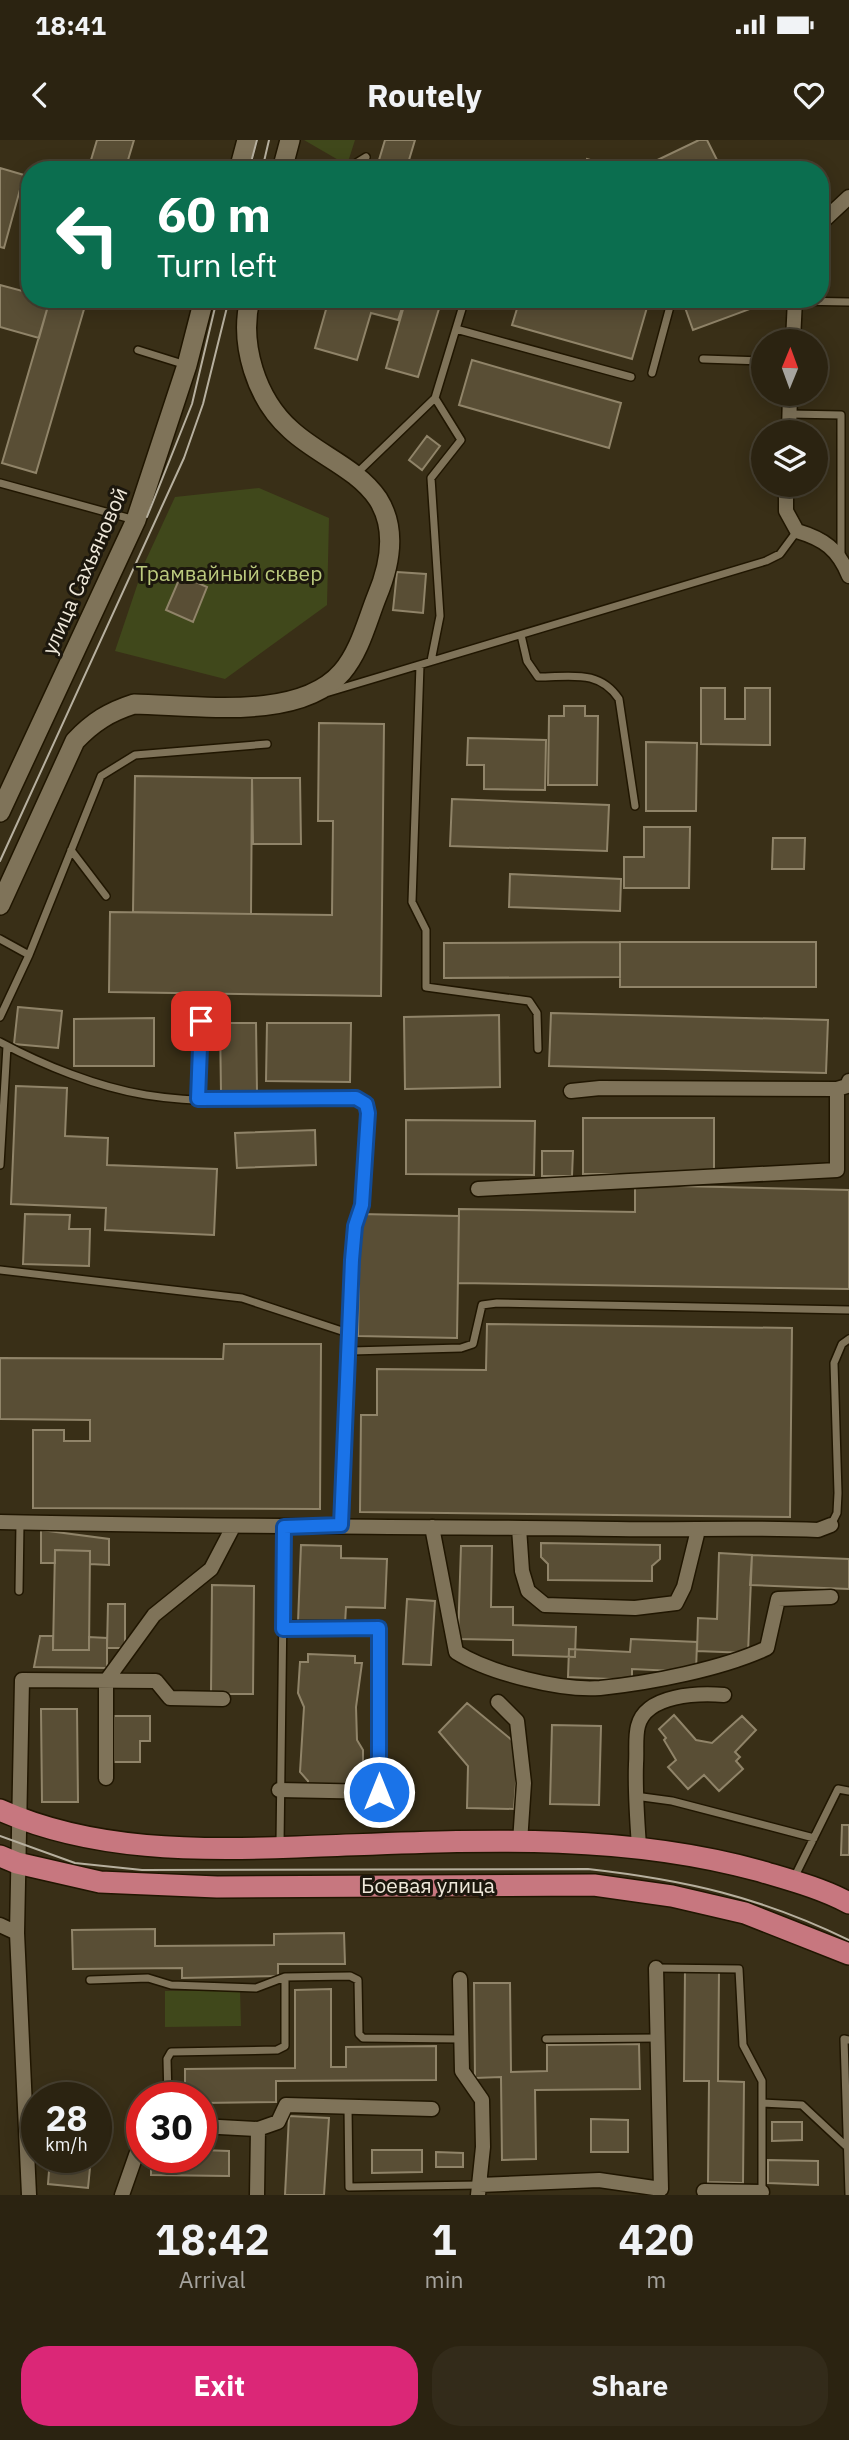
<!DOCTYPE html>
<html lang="en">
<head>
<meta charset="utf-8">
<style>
	body { margin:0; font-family:"IBM Plex Sans",sans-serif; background:#332b1a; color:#f1f3f6; height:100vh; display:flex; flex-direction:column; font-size:26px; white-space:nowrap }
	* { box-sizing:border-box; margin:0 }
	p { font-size:23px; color:#a6a49f }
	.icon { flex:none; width:38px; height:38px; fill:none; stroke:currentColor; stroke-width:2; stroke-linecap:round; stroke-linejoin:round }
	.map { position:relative; height:2055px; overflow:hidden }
	.drawer { display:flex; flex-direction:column; background:#2b2311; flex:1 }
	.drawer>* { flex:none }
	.hud { position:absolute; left:21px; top:21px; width:808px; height:147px; border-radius:28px; box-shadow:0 4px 18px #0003,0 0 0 2px #474031; background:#0b6e4f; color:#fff; overflow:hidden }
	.needle { width:46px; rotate:1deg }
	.tools { position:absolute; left:751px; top:189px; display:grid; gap:14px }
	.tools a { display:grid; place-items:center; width:77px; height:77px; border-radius:50%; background:#2b2311; box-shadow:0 4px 18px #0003,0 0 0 2px #474031; font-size:35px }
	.speed { position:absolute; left:21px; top:1942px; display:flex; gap:14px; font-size:35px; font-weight:700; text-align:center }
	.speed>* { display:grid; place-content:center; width:91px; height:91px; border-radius:50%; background:#2b2311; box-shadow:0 4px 18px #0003,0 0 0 2px #474031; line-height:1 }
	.speed small { font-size:18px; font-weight:400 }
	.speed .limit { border:10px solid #d22; background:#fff; color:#111 }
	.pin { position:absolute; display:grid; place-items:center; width:60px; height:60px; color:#fff; margin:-30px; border-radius:14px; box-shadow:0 4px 10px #0006 }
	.me { position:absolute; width:77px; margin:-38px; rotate:0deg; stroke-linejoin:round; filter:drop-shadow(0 0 5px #0008) }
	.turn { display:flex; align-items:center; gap:24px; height:147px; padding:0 21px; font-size:32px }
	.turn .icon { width:91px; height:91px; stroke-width:2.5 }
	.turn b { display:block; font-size:49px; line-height:60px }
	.eta { display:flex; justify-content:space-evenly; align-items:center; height:119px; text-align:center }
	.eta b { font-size:42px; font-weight:700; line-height:49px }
	.button { display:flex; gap:14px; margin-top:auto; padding:14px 21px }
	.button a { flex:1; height:80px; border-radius:28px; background:#db2777; color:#fff; font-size:28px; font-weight:700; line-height:80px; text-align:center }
	.button a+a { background:#332b1a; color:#f1f3f6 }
	.status { display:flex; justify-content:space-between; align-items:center; height:49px; padding:0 35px; background:#2b2311; direction:ltr }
	.status svg { height:19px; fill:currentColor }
	header { display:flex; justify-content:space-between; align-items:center; height:91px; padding:0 21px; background:#2b2311; font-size:32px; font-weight:700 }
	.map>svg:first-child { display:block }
	.green { fill:#40481b }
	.building { fill:#594e35; stroke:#908469; stroke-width:2 }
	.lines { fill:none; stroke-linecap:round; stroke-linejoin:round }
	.lane-casing { stroke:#201601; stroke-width:10 }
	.street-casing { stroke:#201601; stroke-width:17 }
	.secondary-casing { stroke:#201601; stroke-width:22 }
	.primary-casing { stroke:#201601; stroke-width:24 }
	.lane { stroke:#7f7359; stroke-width:7 }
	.street { stroke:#7f7359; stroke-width:14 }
	.secondary { stroke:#7f7359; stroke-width:19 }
	.primary { stroke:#c7777f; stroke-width:21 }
	.tram { stroke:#b7b09f; stroke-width:2 }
	.route-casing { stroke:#114b97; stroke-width:18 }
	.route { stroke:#1a73e8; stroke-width:12 }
	.labels { text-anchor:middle; stroke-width:6; stroke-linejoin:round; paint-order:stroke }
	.street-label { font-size:21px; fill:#efe8da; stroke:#1c170d }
	.park-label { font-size:21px; fill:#bcca7e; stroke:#1c170d }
</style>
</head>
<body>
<div class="status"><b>18:41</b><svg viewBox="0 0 49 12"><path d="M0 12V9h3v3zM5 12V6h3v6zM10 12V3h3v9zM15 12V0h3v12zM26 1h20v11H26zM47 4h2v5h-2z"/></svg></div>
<header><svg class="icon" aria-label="back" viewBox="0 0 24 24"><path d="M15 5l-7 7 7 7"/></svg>Routely<svg class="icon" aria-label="heart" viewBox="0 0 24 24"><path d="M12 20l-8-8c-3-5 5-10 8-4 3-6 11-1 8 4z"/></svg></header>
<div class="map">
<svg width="849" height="2055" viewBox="0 0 849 2055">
	<rect width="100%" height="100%" fill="#392f17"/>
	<path class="green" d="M304 0H355L347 25Z
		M259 348 329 378 327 465 225 539 115 511 145 422 175 357Z
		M240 1850 241 1886 165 1887V1851Z"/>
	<path class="building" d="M97 0H134L125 30H88Z
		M385 0H415L406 30H376Z
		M699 0H707L722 30H650L647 25Z
		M587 19 617 28 618 30H584Z
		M0 28 24 35 4 108 0 107Z
		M0 145 30 153V159H50L39 198 0 187Z
		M50 159H87L36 333 2 323Z
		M329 159H395L404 162 398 180 371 173 357 220 315 208Z
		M406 159H442L418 237 386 228Z
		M520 159H630L648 164 632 219 512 185Z
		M682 159H764L766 163 693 190Z
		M472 220 621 263 609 308 459 265Z
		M427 296 440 306 422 330 409 320Z
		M397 432 426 434 423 473 393 470Z
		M181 435 207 447 193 482 166 470Z
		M701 548H725V579H745V548H770V605L701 604Z
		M564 566H585V576H598L597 645H548L549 576H564Z
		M319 583 384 584 381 856 109 852 110 772 332 775 333 681H318Z
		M468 598 546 600 545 650 484 649V625H467Z
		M646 602 697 603 696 671H646Z
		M135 636 252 638 251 774 133 772Z
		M252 638H300L301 704H253Z
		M452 659 609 665 607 711 450 706Z
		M644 687H690L689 748H624V717H644Z
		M773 698H805L804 729H772Z
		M510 734 621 739 620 771 509 767Z
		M620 802H816V847H620Z
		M620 802V837L444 838V803Z
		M18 867 62 871 58 908 14 904Z
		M551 873 828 880 826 933 549 926Z
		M499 875 500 947 405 949 404 877Z
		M154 878V926H74V879Z
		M220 883H256L257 952H221Z
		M267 883H351L350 942 266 941Z
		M16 946 67 948 65 996 108 998 107 1025 217 1029 214 1095 105 1090 106 1068 11 1064Z
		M583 978H714V1034H583Z
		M406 980 535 981 534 1035 406 1034Z
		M315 990 316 1025 237 1028 235 993Z
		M542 1011H573L572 1036H542Z
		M635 1045 849 1050V1149L458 1143 459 1069 635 1072Z
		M25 1074 70 1075 69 1089H90L89 1126 23 1124Z
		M360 1074 459 1076 457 1198 358 1196Z
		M487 1184 792 1188 790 1377 360 1372 361 1275H377V1229L486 1230Z
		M224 1204H321L320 1369 33 1368V1290H64V1301H90V1280L0 1279V1218L223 1219Z
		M41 1390 109 1399V1425L90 1424V1411L55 1410V1423H41Z
		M541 1403 660 1405V1419L652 1426V1441L548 1440V1424L541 1417Z
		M301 1405 341 1406V1418L387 1419 385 1468 346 1467 345 1484 298 1482Z
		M461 1406H492L491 1467H513V1485L576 1487 575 1517 513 1515V1500L458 1499Z
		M55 1410 90 1411 89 1510H53Z
		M719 1413 752 1415 748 1513 697 1511 698 1478 717 1479Z
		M752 1415 849 1419V1449L750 1445Z
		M212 1445 254 1446 253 1554H211Z
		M407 1459 435 1461 431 1525 403 1524Z
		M108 1464H125V1508H107Z
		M40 1496H53V1510H89V1497L107 1498V1528L34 1527Z
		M631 1499 697 1502 696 1532 632 1529V1540L568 1537 569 1509 630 1512Z
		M308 1514 355 1516V1523H362L356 1567 357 1600 363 1610V1640H355V1647H308V1641L300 1632 304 1567 298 1553 300 1522H308Z
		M467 1563 519 1606 514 1669 467 1668 468 1626 439 1592Z
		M41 1569H77L78 1662H42Z
		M674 1575 696 1600 712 1603 742 1576 756 1590 735 1612 740 1617 736 1621 743 1629 719 1651 704 1635 688 1649 668 1627 676 1620 664 1600 666 1598 659 1589Z
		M114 1576H150V1601H140V1622H114Z
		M552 1585 601 1586 599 1665 550 1664Z
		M842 1685H849V1715H841Z
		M155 1789V1806L274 1805V1794L344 1793 345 1824H278V1836L182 1838V1828L73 1829 72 1790Z
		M685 1830H719L718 1941 744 1942 743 2043 708 2042 709 1941H684Z
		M474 1843H510L511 1932 547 1931V1905L639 1904 640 1949 535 1950 536 2019 502 2020 501 1937 475 1938Z
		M331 1849V1927H346V1907L436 1906V1940L276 1941V1962L201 1963V1958H185V1929L295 1928V1850Z
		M289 1976 329 1978 324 2055H285Z
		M591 1979 628 1980V2012H591Z
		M772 1982H802V2000L772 2001Z
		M201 2010 229 2011V2036L151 2035V2018H201Z
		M372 2010H422V2032L372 2033Z
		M436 2012 463 2013V2027H436Z
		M50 2018H91L88 2048 48 2044Z
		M768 2020 818 2021V2045L768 2043Z"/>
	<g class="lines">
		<defs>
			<path id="lane" d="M285 21 316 30
				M345 30 366 17
				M795 161 849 162
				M456 189 631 237
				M138 210 186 225
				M703 219 763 221
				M652 233 672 159
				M790 274 841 275V415
				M355 335 435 258 465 159
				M0 343 135 380
				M521 495 527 521 538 537C571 537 599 529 619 559L635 666
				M431 521 440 476 431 338 461 300 435 258
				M420 525 412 762 426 790V847L529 861 537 873 538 909
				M329 552 766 421 780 414 797 391
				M71 710 106 756
				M0 799 29 815
				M0 877 29 815 101 636 135 615 267 604
				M0 902C43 925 97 947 146 955 214 966 287 959 356 958L366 964 368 973C362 1053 350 1130 351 1211
				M198 959 201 881
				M0 1025 7 906
				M0 1130 242 1158 351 1194
				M341 1385 351 1211 461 1208 473 1204 482 1165 497 1163 849 1170
				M831 1385 837 1373 838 1353 834 1223 842 1204 849 1199
				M19 1451 20 1383
				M635 1656 672 1661 814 1698
				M280 1704 284 1387
				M794 1738 838 1649 849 1651
				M656 1828 739 1829 743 1905 762 1941V2052
				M90 1840 148 1838 171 1845 256 1848 285 1837 350 1836 358 1840 359 1894 363 1898 460 1899
				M546 1899 658 1898
				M849 1900 844 1899 849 2054
				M168 1958 167 1919 171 1912 277 1910 285 1906V1837
				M762 1963 802 1965 846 2006
				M348 1967 349 2047 479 2045"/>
			<path id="street" d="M821 83 849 57
				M793 201 795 159
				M789 292 790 254
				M786 345V371L797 391C824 399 838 409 849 436
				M571 951 600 948 837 949 847 946 849 941
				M478 1049 837 1030V949
				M0 1382C205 1387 410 1386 616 1389 683 1390 751 1387 818 1390L831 1385
				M432 1387 456 1512C489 1533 561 1551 600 1548 650 1543 722 1529 767 1508L778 1459 831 1457
				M519 1388 522 1431 528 1451 545 1465 635 1468 676 1463 684 1447 698 1390
				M498 1562 517 1581 524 1643 520 1702
				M106 1638V1541L154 1475 211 1429 233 1387
				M279 1650 379 1652V1488H283
				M639 1706C637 1678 635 1652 636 1624 637 1612 635 1597 638 1586 646 1554 699 1553 724 1555
				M0 1785 17 1793
				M460 1839 462 1931 482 1960 483 2007 478 2055
				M201 1986 258 1989 257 2055
				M258 1989 278 1982 286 1965 432 1969
				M479 2045 599 2040 661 2049 656 1828
				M704 2051 762 2052
				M29 2055 17 1793 22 1540 156 1541 170 1558 223 1559
				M122 2055 142 1998"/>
			<path id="secondary" d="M239 30 247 0
				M282 30 290 0
				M0 672 136 380 187 225 204 159
				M0 765 75 601C93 582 109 572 134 564 194 565 299 582 342 532 360 511 367 481 377 456 390 425 397 389 378 359 357 328 318 315 291 290 256 259 239 204 250 159"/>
			<path id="primary" d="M0 1670C91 1711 199 1711 297 1707 451 1702 609 1689 760 1731 790 1740 821 1748 849 1763
				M0 1716 17 1723 100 1742 217 1747 594 1745 672 1756 745 1773 849 1814"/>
		</defs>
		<use href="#lane" class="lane-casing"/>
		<use href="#street" class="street-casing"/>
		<use href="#secondary" class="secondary-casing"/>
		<use href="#primary" class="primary-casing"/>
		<use href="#lane" class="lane"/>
		<use href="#street" class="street"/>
		<use href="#secondary" class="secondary"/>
		<use href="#primary" class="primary"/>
		<path class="tram" d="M249 30 257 0
			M262 30 269 0
			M147 377 192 264 217 159
			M0 721 184 318 203 264 229 159
			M0 1696 75 1723 142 1730 588 1729C686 1740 760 1757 849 1800"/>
	</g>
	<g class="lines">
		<defs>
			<path id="route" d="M201 881 198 959 356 958 366 964 368 973 362 1065 355 1086 352 1120 341 1385 284 1387 283 1489 379 1488V1652"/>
		</defs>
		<use href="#route" class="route-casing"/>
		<use href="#route" class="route"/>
	</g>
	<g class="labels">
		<g class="street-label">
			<text transform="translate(85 431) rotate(-66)" y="7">улица Сахьяновой</text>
			<text x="428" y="1753">Боевая улица</text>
		</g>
		<g class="park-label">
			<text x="229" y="441">Трамвайный сквер</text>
		</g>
	</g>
</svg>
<div class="tools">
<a><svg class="needle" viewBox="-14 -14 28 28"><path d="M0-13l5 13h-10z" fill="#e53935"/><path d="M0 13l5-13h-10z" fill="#a6a49f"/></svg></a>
<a><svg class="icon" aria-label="layers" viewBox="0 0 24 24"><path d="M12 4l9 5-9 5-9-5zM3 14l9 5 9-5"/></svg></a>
</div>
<div class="speed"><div>28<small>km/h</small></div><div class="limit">30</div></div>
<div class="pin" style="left:201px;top:881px;background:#d93025"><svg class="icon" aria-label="arrive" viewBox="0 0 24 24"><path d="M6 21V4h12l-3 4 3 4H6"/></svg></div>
<svg class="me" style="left:379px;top:1652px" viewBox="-20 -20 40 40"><circle r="17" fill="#1a73e8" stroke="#fff" stroke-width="3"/><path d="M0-11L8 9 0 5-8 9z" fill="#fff"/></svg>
<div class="hud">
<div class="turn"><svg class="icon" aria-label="left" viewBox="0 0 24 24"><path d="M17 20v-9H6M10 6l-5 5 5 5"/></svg><div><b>60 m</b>Turn left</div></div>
</div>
</div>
<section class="drawer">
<div class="eta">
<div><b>18:42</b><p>Arrival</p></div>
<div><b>1</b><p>min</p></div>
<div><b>420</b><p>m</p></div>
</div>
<div class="button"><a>Exit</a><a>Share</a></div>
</section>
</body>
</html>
